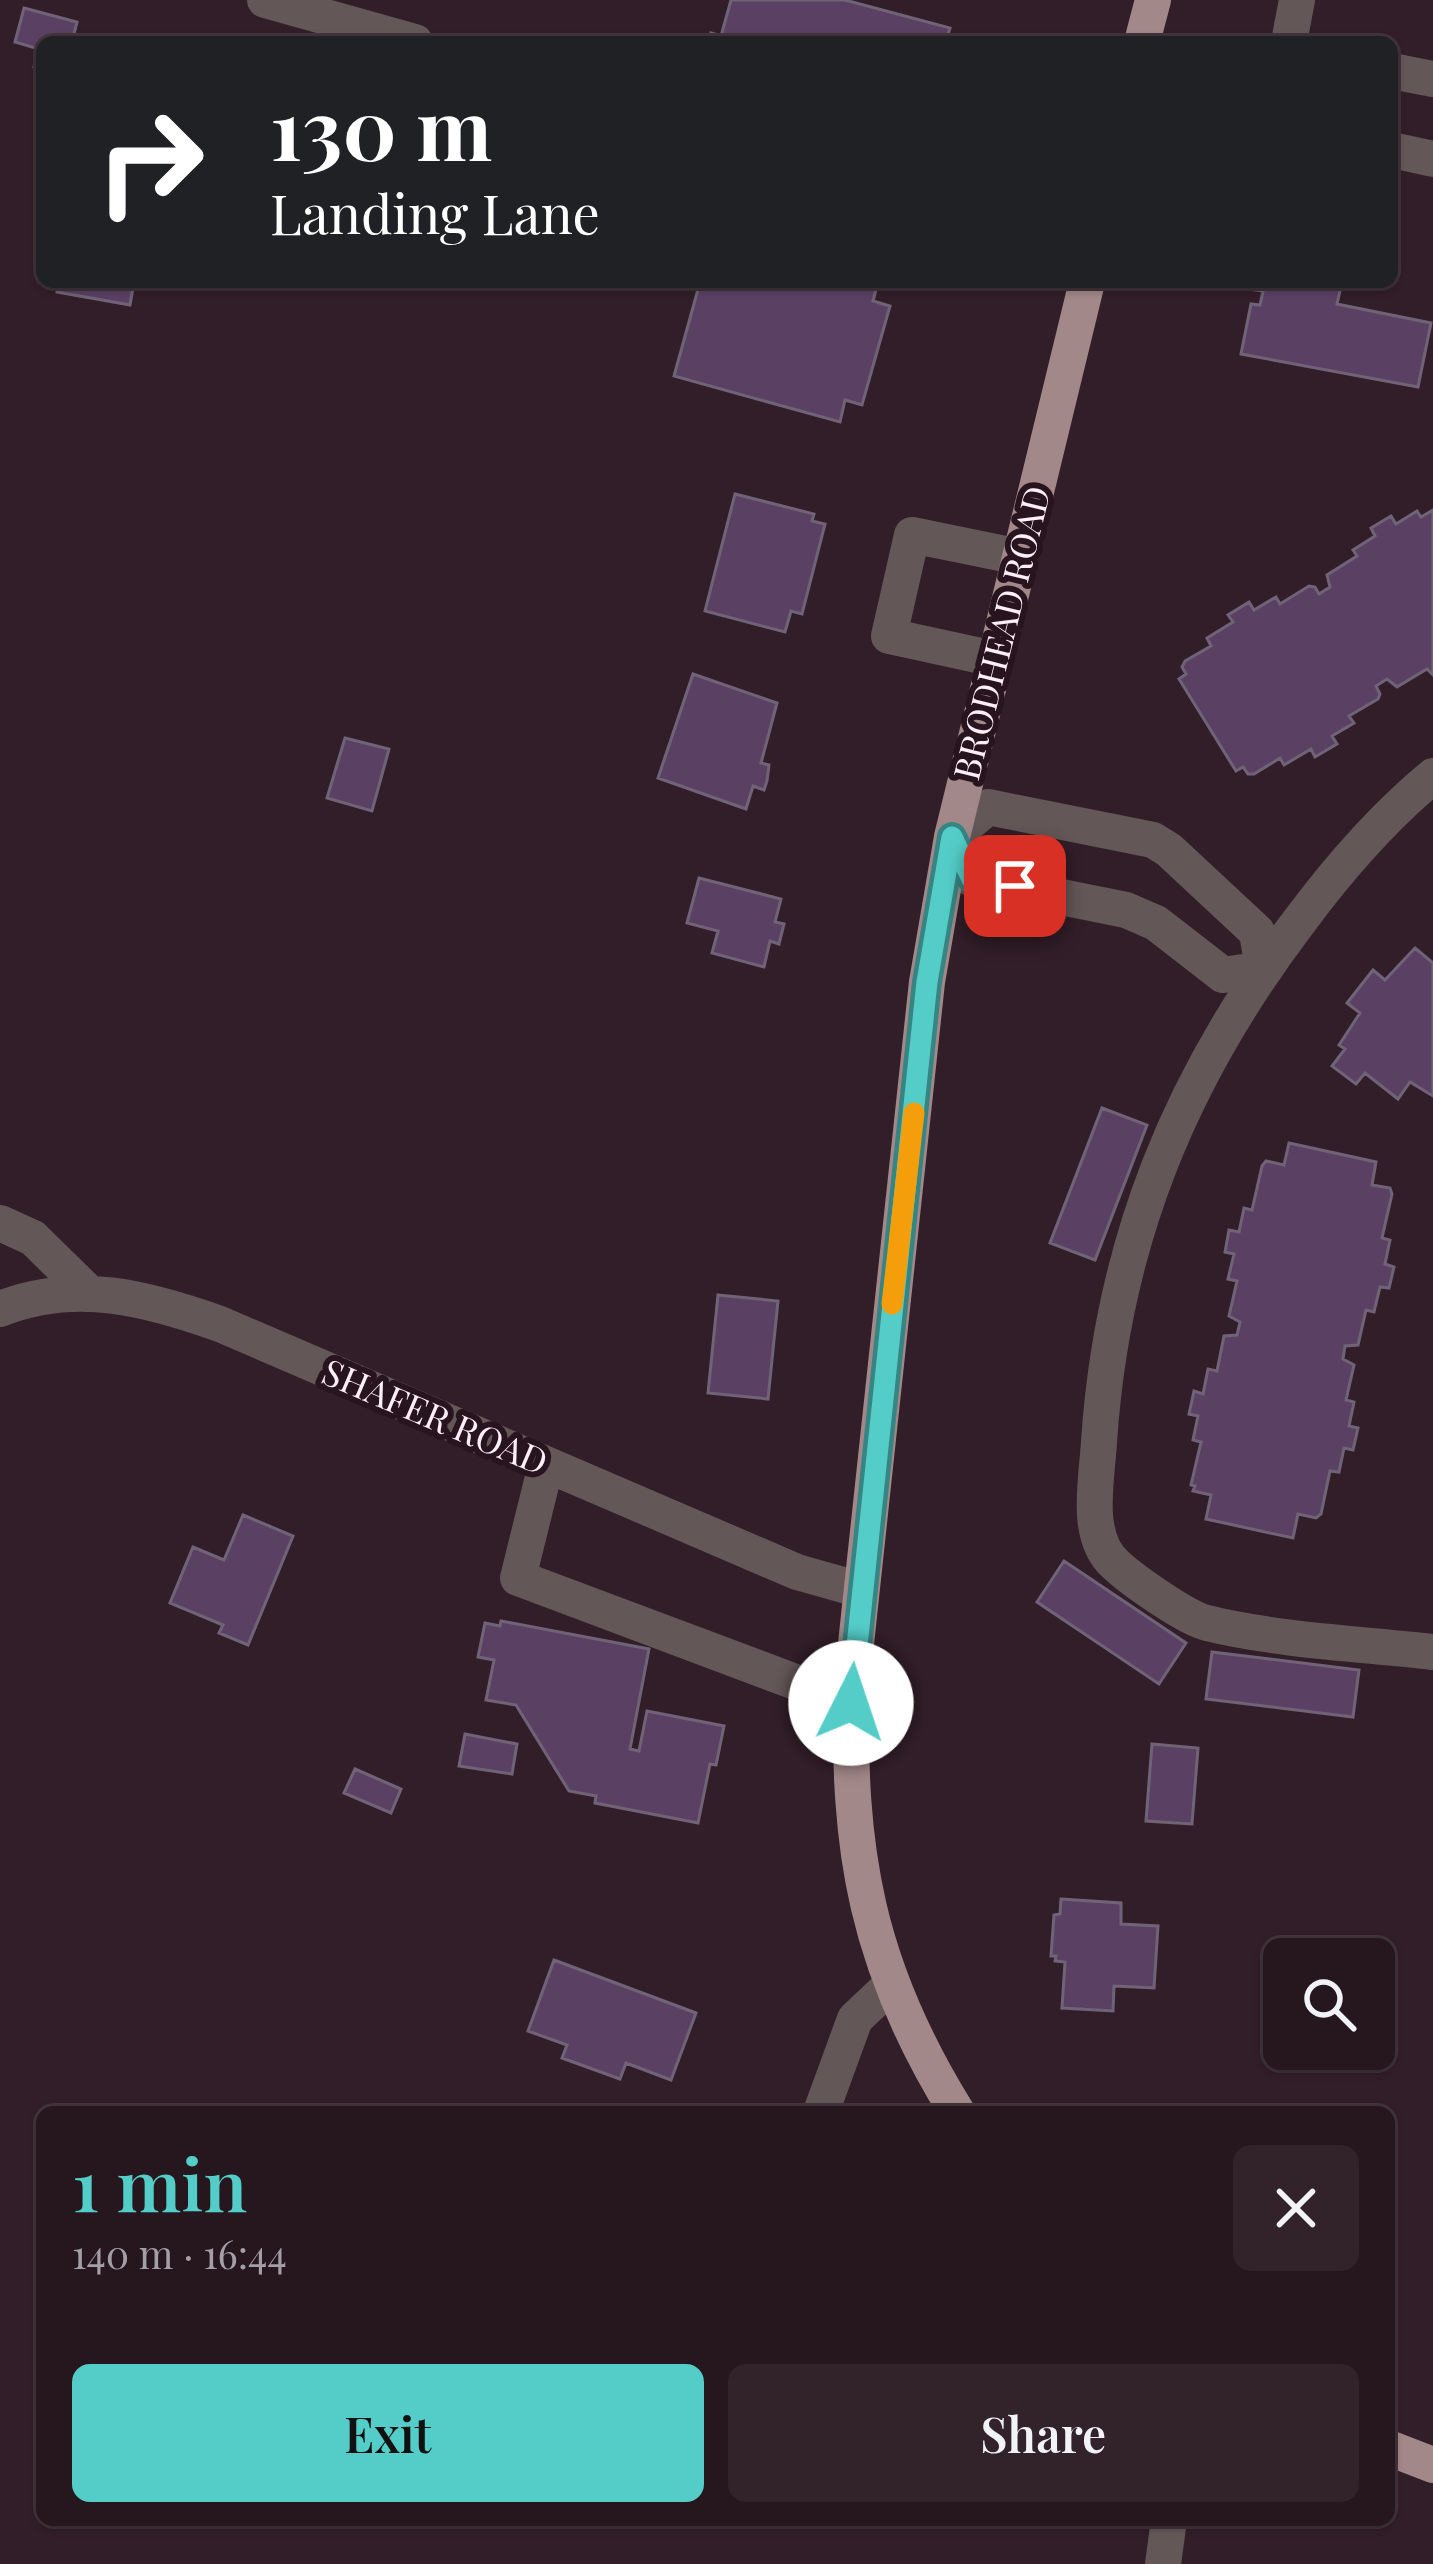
<!DOCTYPE html>
<html lang="en">
<head>
<meta charset="utf-8">
<style>
	body { margin:0; font-family:"Playfair Display",serif; background:#32232b; color:#f1f3f6; height:100vh; display:flex; flex-direction:column; font-size:45px; white-space:nowrap }
	* { box-sizing:border-box; margin:0 }
	p { font-size:39px; color:#a49fa4 }
	.icon { flex:none; width:66px; height:66px; fill:none; stroke:currentColor; stroke-width:2; stroke-linecap:round; stroke-linejoin:round }
	.map { position:relative; flex:1; overflow:hidden }
	.panel { position:absolute; left:36px; top:2106px; width:1359px; height:420px; display:flex; flex-direction:column; background:#26161e; border-radius:18px; box-shadow:0 3px 9px #0004,0 0 0 3px #42353c }
	.panel>* { flex:none }
	.banner { position:absolute; left:36px; top:36px; width:1362px; height:252px; border-radius:18px; box-shadow:0 3px 9px #0004,0 0 0 3px #42353c; background:#202124; color:#fff; overflow:hidden }
	.controls { position:absolute; left:1263px; top:1938px; display:grid; gap:24px }
	.controls a { display:grid; place-items:center; width:132px; height:132px; border-radius:18px; background:#26161e; box-shadow:0 3px 9px #0004,0 0 0 3px #42353c; font-size:60px }
	.pin { position:absolute; display:grid; place-items:center; width:102px; height:102px; color:#fff; margin:-51px; border-radius:24px; box-shadow:0 6px 18px #0006 }
	.me { position:absolute; width:132px; margin:-66px; rotate:4deg; stroke-linejoin:round; filter:drop-shadow(0 0 9px #0008) }
	.turn { display:flex; align-items:center; gap:42px; height:252px; padding:0 36px; font-size:54px }
	.turn .icon { width:156px; height:156px; stroke-width:2.5 }
	.turn b { display:block; font-size:84px; line-height:102px }
	.round { display:grid; place-items:center; flex:none; width:126px; height:126px; border-radius:18px; background:#32232b }
	.overview { display:flex; align-items:center; justify-content:space-between; height:204px; padding:0 36px }
	h1 { font-size:72px; font-weight:600; line-height:90px; color:#54cdc8 }
	.cta { display:flex; gap:24px; margin-top:auto; padding:24px 36px }
	.cta a { flex:1; height:138px; border-radius:18px; background:#54cdc8; color:#111; font-size:48px; font-weight:600; line-height:138px; text-align:center }
	.cta a+a { background:#32232b; color:#f1f3f6 }
	.map>svg:first-child { display:block }
	.building { fill:#5a4164; stroke:#716377; stroke-width:3 }
	.lines { fill:none; stroke-linecap:round; stroke-linejoin:round }
	.minor { stroke:#645757; stroke-width:36 }
	.major { stroke:#a28888; stroke-width:36 }
	.route-casing { stroke:#378582; stroke-width:30 }
	.route { stroke:#54cdc8; stroke-width:21 }
	.slow { stroke:#f59e0b; stroke-width:21 }
	.labels { text-anchor:middle; stroke-width:12; stroke-linejoin:round; paint-order:stroke }
	.street-label { font-size:36px; fill:#feeff6; stroke:#28141f }
</style>
</head>
<body>
<div class="map">
<svg width="1433" height="2564" viewBox="0 0 1433 2564">
	<rect width="100%" height="100%" fill="#321e28"/>
	<path class="building" d="M731 0H845L950 28 946 42H709L711 33 721 36Z
		M24 8 77 22 72 42H42V69L34 67 39 49 15 42Z
		M59 282H134L130 305 57 292Z
		M700 282H878L873 301 890 306 862 405 845 400 840 422 674 376Z
		M1257 282H1342L1337 304 1431 323 1418 387 1241 354 1251 304 1260 305 1263 291 1255 290Z
		M735 494 814 514 812 521 825 524 802 614 791 611 785 632 705 611Z
		M1433 510V675L1427 669 1397 687 1387 679 1376 686 1380 694 1378 699 1349 716 1354 723 1332 736 1337 744 1315 757 1311 749 1284 765 1280 758 1254 774H1248L1243 767 1236 771 1179 679 1186 674 1182 667 1185 661 1211 646 1207 638 1233 622 1228 615 1249 602 1254 610 1276 597 1280 604 1309 586 1315 587 1319 594 1330 587 1327 575 1357 556 1353 550 1375 536 1371 528 1391 516 1396 524 1417 511 1421 517Z
		M693 674 777 703 761 763 769 765 767 781 764 790 753 786 746 809 658 778Z
		M345 738 389 749 372 811 327 798Z
		M699 878 781 899 775 922 784 924 779 944 770 941 764 967 712 953 718 931 687 923Z
		M1415 948 1433 963V1096L1410 1082 1398 1099 1365 1073 1356 1084 1332 1066 1345 1049 1339 1045 1360 1013 1347 1003 1373 970 1385 980Z
		M1102 1108 1147 1125 1095 1260 1050 1243Z
		M1289 1143 1376 1162 1372 1185 1390 1188 1392 1194 1382 1238 1390 1240 1385 1264 1394 1267 1389 1288 1380 1287 1374 1312 1366 1310 1358 1345 1345 1346 1343 1359 1354 1365 1346 1400 1354 1402 1349 1426 1358 1428 1353 1450 1344 1448 1339 1472 1330 1471 1321 1514 1316 1518 1298 1514 1293 1538 1206 1519 1211 1495 1193 1491 1195 1486 1191 1485 1201 1442 1193 1440 1198 1416 1189 1414 1194 1391 1203 1394 1208 1369 1217 1371 1224 1336 1237 1335 1240 1322 1229 1316 1237 1281 1228 1279 1234 1254 1225 1252 1229 1230 1239 1232 1244 1208 1252 1210 1262 1166 1266 1161 1284 1165Z
		M718 1295 778 1301 768 1399 708 1393Z
		M243 1515 293 1536 248 1645 219 1633 223 1625 170 1603 193 1547 224 1560Z
		M1064 1561 1186 1643 1159 1684 1037 1602Z
		M501 1621 649 1649 630 1749 639 1751 647 1711 724 1726 716 1765 710 1764 698 1823 595 1803 596 1796 569 1791 516 1705 486 1700 494 1660 478 1657 485 1623 500 1626Z
		M1212 1652 1359 1670 1353 1717 1206 1699Z
		M465 1734 517 1744 512 1774 459 1766Z
		M1152 1744 1198 1748 1192 1824 1146 1821Z
		M355 1769 401 1789 391 1813 344 1793Z
		M1061 1899 1121 1903V1924L1158 1926 1154 1988 1114 1986 1113 2011 1062 2008 1065 1962 1055 1961 1056 1956H1051L1054 1915 1060 1914Z
		M554 1960 696 2013 671 2080 626 2063 620 2079 562 2058 567 2045 528 2031Z"/>
	<g class="lines">
		<path class="minor" d="M265 0 415 42
			M1289 42 1297 0
			M1392 71 1433 79
			M1392 150 1433 159
			M995 659 889 636 912 535 1020 557
			M1433 776C1381 819 1338 869 1298 923 1179 1080 1112 1245 1099 1442 1097 1479 1084 1536 1115 1564 1132 1580 1186 1618 1207 1623 1276 1640 1361 1644 1433 1652
			M988 807 1153 840 1169 850 1257 932 1263 969 1223 975 1156 923 1126 910 972 879 952 837Z
			M0 1223 33 1238 88 1292
			M0 1309C76 1279 147 1298 220 1324L797 1572 861 1590
			M546 1465 518 1578 851 1703
			M821 2112 855 2019 892 1984
			M1163 2564 1169 2520"/>
		<path class="major" d="M1142 42 1153 0
			M957 2112C867 1967 846 1850 852 1681L927 982 952 837 1087 282
			M1389 2448 1433 2465"/>
	</g>
	<g class="lines">
		<defs>
			<path id="route" d="M851 1703 927 982 952 837 972 879 1015 886"/>
		</defs>
		<use href="#route" class="route-casing"/>
		<use href="#route" class="route"/>
		<path class="slow" d="M892 1304 914 1113"/>
	</g>
	<g class="labels">
		<g class="street-label">
			<text transform="translate(1002 633) rotate(-76)" y="13">BRODHEAD ROAD</text>
			<text transform="translate(435 1417) rotate(23)" y="13">SHAFER ROAD</text>
		</g>
	</g>
</svg>
<div class="controls">
<a><svg class="icon" aria-label="search" viewBox="0 0 24 24"><circle cx="10" cy="10" r="6"/><path d="M15 15l6 6"/></svg></a>
</div>
<div class="pin" style="left:1015px;top:886px;background:#d93025"><svg class="icon" aria-label="arrive" viewBox="0 0 24 24"><path d="M6 21V4h12l-3 4 3 4H6"/></svg></div>
<svg class="me" style="left:851px;top:1703px" viewBox="-20 -20 40 40"><circle r="19" fill="#fff"/><path d="M0-13L10 11 0 6-10 11z" fill="#54cdc8"/></svg>
<div class="banner">
<div class="turn"><svg class="icon" aria-label="right" viewBox="0 0 24 24"><path d="M7 20v-9h11M14 6l5 5-5 5"/></svg><div><b>130 m</b>Landing Lane</div></div>
</div>
<section class="panel">
<div class="overview"><div><h1>1 min</h1><p>140 m · 16:44</p></div><a class="round"><svg class="icon" aria-label="close" viewBox="0 0 24 24"><path d="M6 6l12 12M18 6L6 18"/></svg></a></div>
<div class="cta"><a>Exit</a><a>Share</a></div>
</section>
</div>
</body>
</html>
